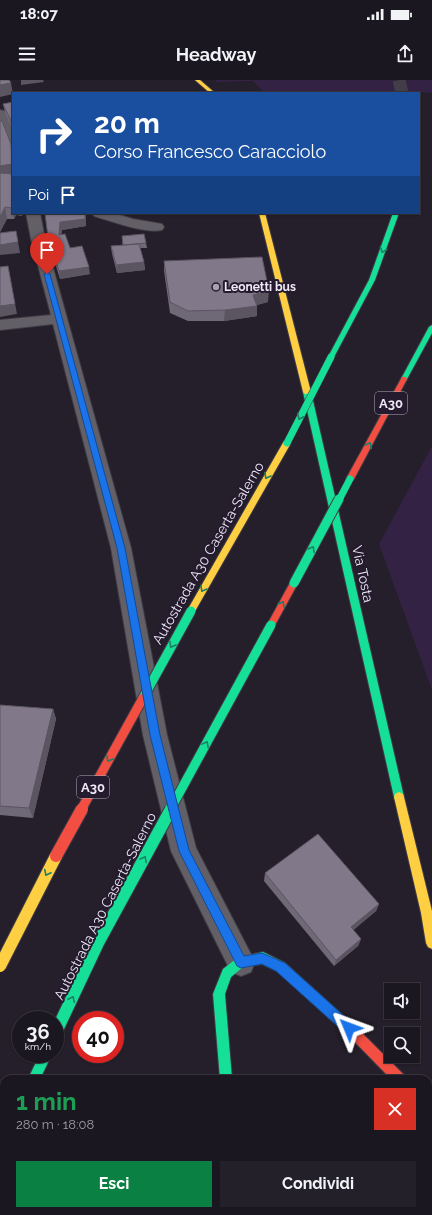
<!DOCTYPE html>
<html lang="it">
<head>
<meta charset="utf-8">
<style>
	body { margin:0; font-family:Raleway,sans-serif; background:#242029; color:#f1f3f6; height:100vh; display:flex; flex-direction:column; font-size:15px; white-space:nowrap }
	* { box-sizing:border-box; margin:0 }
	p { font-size:13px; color:#a09fa5 }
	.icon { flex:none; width:22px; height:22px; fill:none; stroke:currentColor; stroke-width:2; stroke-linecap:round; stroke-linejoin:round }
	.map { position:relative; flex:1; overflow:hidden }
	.details { position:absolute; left:0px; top:995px; width:432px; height:140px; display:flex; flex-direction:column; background:#1b1720; border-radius:12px 12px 0 0; box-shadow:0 1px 3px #0004,0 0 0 1px #39363e }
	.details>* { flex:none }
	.hud { position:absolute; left:12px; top:12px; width:408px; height:122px; border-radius:0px; box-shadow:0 1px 3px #0004,0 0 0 1px #39363e; background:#1a4fa0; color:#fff; overflow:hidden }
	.buttons { position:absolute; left:384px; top:903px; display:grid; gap:8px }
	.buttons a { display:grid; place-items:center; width:36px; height:36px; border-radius:0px; background:#1b1720; box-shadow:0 1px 3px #0004,0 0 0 1px #39363e; font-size:20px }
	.speed { position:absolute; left:12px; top:931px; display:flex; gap:8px; font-size:20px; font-weight:700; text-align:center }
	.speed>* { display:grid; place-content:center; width:52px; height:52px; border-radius:50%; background:#1b1720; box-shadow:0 1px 3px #0004,0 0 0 1px #39363e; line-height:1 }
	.speed small { font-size:10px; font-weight:400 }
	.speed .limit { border:6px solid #d22; background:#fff; color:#111 }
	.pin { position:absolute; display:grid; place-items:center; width:34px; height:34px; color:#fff; margin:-41px -17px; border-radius:50% 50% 50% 0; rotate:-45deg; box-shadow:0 0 4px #0007 }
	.pin .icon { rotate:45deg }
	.me { position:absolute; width:44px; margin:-22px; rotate:314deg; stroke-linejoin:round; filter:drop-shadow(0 0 3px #0008) }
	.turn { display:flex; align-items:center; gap:14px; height:84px; padding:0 16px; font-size:18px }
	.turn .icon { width:52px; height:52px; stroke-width:2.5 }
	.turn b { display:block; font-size:28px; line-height:34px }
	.then { display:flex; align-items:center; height:38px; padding:0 16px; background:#0003; gap:8px; font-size:15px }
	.round { display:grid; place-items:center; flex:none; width:42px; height:42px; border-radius:0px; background:#242029 }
	.summary { display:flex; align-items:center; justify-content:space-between; height:68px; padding:0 16px }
	h1 { font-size:24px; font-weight:700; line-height:30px; color:#1e9e55 }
	.cta { display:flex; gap:8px; margin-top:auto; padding:8px 16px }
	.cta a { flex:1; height:46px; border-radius:0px; background:#0b8043; color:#fff; font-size:16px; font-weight:700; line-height:46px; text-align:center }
	.cta a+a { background:#242029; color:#f1f3f6 }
	.status { display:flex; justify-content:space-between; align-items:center; height:28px; padding:0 20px; background:#1b1720; direction:ltr }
	.status svg { height:11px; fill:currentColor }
	header { display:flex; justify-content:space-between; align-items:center; height:52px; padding:0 16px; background:#1b1720; font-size:18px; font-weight:700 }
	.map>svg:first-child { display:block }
	.green { fill:#332243 }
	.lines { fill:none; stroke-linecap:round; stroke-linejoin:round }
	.highway-tunnel { stroke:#423d49; stroke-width:13; stroke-dasharray:13 6; stroke-linecap:butt }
	.street-casing { stroke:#403c46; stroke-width:2 }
	.fast-casing { stroke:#403c46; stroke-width:2 }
	.slow-casing { stroke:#403c46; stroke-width:2 }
	.jam-casing { stroke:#403c46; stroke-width:2 }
	.street { fill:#635f67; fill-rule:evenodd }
	.fast { fill:#16e098; fill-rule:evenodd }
	.slow { fill:#ffcf43; fill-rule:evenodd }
	.jam { fill:#f24e42; fill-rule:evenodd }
	.fast-bridge-far2-casing { stroke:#403c46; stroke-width:8; stroke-linecap:butt }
	.fast-bridge-far1-casing { stroke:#403c46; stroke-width:11; stroke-linecap:butt }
	.fast-bridge-casing { stroke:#403c46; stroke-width:14; stroke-linecap:butt }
	.slow-bridge-casing { stroke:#403c46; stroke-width:14; stroke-linecap:butt }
	.jam-bridge-far1-casing { stroke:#403c46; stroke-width:11; stroke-linecap:butt }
	.jam-bridge-casing { stroke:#403c46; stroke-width:14; stroke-linecap:butt }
	.fast-bridge-far2 { stroke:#16e098; stroke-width:7 }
	.fast-bridge-far1 { stroke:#16e098; stroke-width:9 }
	.fast-bridge { stroke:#16e098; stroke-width:12 }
	.slow-bridge { stroke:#ffcf43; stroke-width:12 }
	.jam-bridge-far1 { stroke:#f24e42; stroke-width:9 }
	.jam-bridge { stroke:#f24e42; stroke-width:12 }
	.wall { fill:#6f6877 }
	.shaded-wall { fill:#5a5561 }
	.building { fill:#81798a; stroke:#5a5561 }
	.oneway { stroke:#1d7e63 }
	.route { fill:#1a73e8; stroke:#114b97 }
	.poi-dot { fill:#a8a2af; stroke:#241b2e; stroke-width:1.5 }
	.labels { text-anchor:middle; stroke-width:4; stroke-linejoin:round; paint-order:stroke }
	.far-poi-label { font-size:12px; font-weight:bold; fill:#efe9f6; stroke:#241b2e; text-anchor:start }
	.shield { fill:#241b2e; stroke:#b2abba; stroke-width:1 }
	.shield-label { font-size:13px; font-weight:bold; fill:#efe9f6 }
	.street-label { font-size:14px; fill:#efe9f6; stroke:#241b2e }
</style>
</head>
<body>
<div class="status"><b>18:07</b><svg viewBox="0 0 49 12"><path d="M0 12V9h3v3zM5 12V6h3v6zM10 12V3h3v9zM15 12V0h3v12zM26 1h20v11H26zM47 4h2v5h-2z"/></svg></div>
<header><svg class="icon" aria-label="menu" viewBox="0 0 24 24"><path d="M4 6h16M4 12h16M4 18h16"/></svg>Headway<svg class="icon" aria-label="share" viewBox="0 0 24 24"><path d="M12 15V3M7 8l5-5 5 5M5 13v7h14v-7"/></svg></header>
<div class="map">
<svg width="432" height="1135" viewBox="0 0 432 1135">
	<rect width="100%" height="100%" fill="#241f2a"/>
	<path class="green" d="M215 0H432V13L399 10 382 13H264L253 1 217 2Z
		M432 366V610L379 464Z"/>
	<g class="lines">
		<path class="highway-tunnel" d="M399 0 402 13"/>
		<defs>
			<path id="street" d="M0 30 4 31 13 44V68L9 67 7 64 0 43Z
				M26 133H40L45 159 131 468 167 655 196 768 255 882 251 892 241 896 231 892 171 771 143 655 111 468 53 244 0 250V240L51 235 31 159Z
				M92 133H113L133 139 162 144 164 147 162 150C145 154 111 141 94 136Z"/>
			<path id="fast" d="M393 133H399L375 200 334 277 333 278H329L328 277 369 200Z
				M432 245V253L407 299 406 301H402L401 299 429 247Z
				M305 310H309L311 312 404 717 403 720 399 722 395 720 394 717 303 312Z
				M263 872 285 883 358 949 360 953 358 957 354 959 350 957 277 891 262 884 243 887 231 897 225 914 232 999H220L213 914 223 889 237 878Z
				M40 974H52L40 999H28Z
				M4 1058V1078L0 1079V1059Z"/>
			<path id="slow" d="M195 0H200L215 13H210Z
				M259 133H265L311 312 309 314H305L303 312Z
				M284 361H287L291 363 194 533H188L187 531 188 529Z
				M399 712 403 714 404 717 432 831V869L428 867 426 863 421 833 394 717 395 714Z
				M428 1021 432 1022V1037L428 1036Z
				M235 1131H249L250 1135H236Z"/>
			<path id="jam" d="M402 297H406L407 299 354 399 350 402 347 401 346 399Z
				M294 500 298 503 274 547H268L267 545 268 543 291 501Z
				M354 947 358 949 404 995 406 999H391L350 957 348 953 350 949Z"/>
		</defs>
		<use href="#street" class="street-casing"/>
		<use href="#fast" class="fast-casing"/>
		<use href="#slow" class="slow-casing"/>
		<use href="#jam" class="jam-casing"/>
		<use href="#street" class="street"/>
		<use href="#fast" class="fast"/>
		<use href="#slow" class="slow"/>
		<use href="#jam" class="jam"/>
		<defs>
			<path id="fast-bridge-far2" d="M287 363 331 277
				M339 420 350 399"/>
			<path id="fast-bridge-far1" d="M294 503 339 419
				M143 618 191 531
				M170 730 271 545"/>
			<path id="fast-bridge" d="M55 954 98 863 171 729"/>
			<path id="slow-bridge" d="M0 886 56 776"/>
			<path id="jam-bridge-far1" d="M81 730 143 618"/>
			<path id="jam-bridge" d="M56 776 82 729"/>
		</defs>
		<use href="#fast-bridge-far2" class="fast-bridge-far2-casing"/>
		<use href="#fast-bridge-far1" class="fast-bridge-far1-casing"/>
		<use href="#fast-bridge" class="fast-bridge-casing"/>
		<use href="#slow-bridge" class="slow-bridge-casing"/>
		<use href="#jam-bridge-far1" class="jam-bridge-far1-casing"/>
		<use href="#jam-bridge" class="jam-bridge-casing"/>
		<use href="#fast-bridge-far2" class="fast-bridge-far2"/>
		<use href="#fast-bridge-far1" class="fast-bridge-far1"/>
		<use href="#fast-bridge" class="fast-bridge"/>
		<use href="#slow-bridge" class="slow-bridge"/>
		<use href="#jam-bridge-far1" class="jam-bridge-far1"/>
		<use href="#jam-bridge" class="jam-bridge"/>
	</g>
	<path class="wall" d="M13 22V51L5 33 3 24Z
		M0 41 11 64 13 75V133H23L22 136 16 135 14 139H7L0 152Z
		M45 133H86V146L62 150 61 155 90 194 60 199 49 164Z
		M122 156 146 163 147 168H140L144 182 145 190 117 193 112 174 111 166 123 165Z
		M164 181 268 222 257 225V236L224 241H188L170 233 164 191Z
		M0 625 53 629 56 639 33 738 0 735Z
		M265 793 379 824 376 831 353 850 361 859 358 866 334 886 264 801Z"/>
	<path class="shaded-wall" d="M21 0H43L44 2 21 5Z
		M11 3 13 14 0 17V5Z
		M11 64 13 75V95L0 98V86Z
		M5 127 7 139 0 152V137Z
		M13 133H16V135L14 139Z
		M86 133V146L62 150 60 163 59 155 60 142Z
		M18 162 20 173 0 175V165Z
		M144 182 145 190 117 193 116 185Z
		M8 186 17 234 0 237V226Z
		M89 187 90 194 60 199 59 191Z
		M269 211 268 222 252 226 253 215Z
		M257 226V236L224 241 225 230Z
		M53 629 56 639 33 738 29 728Z
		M379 824 376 831 349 854 351 847Z
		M361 859 358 866 334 886 336 880Z"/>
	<path class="building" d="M0 0H9L11 3 0 5Z
		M13 22V45L3 24Z
		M0 41H2L11 64 12 84 0 86Z
		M0 93 13 94V126L12 128 5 127 0 137Z
		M45 133H85V139L60 142 59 155 65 154 70 168 82 166 89 187 59 191 48 157Z
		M16 151 18 162 0 165V153Z
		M144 154 146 163 123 165 122 156Z
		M139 164 144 182 116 185 111 166Z
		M262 177 269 211 253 215 257 226 225 230 188 231 170 222 164 181Z
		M8 186 15 224 0 226V187Z
		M0 625 53 629 29 728 0 726Z
		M318 754 379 824 351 847 361 859 336 880 265 793Z"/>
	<defs><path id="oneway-chevron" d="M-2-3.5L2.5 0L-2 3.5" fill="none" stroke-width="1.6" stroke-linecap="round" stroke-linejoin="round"/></defs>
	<g class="oneway">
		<use href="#oneway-chevron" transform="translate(383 170) rotate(111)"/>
		<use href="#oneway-chevron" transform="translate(300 337) rotate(117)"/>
		<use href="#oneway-chevron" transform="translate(369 365) rotate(-62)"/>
		<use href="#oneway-chevron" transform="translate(267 396) rotate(120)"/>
		<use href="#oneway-chevron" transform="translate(312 469) rotate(-61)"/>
		<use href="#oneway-chevron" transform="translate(203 509) rotate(120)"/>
		<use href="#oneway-chevron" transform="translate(282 524) rotate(-61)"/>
		<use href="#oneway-chevron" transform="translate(172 565) rotate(119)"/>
		<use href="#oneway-chevron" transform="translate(206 664) rotate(-62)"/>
		<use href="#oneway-chevron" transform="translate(109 679) rotate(119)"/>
		<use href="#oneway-chevron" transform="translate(144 779) rotate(-62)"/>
		<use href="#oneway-chevron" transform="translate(47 793) rotate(117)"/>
		<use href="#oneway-chevron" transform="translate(72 919) rotate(-65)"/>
	</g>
	<path class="route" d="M47 192 50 194 125 468 160 655 189 770 244 876 262 873 285 883 353 944 355 948 353 952 349 954 344 952 276 891 262 884 241 888 237 886 179 771 150 655 117 468 44 194Z"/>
	<circle class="poi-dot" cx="216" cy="207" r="4"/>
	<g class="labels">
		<g class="far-poi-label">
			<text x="224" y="211">Leonetti bus</text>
		</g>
		<g class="shield">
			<rect x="375" y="312" width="32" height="22" rx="3"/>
			<rect x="77" y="696" width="32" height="22" rx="3"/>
		</g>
		<g class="shield-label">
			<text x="391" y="328">A30</text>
			<text x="93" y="712">A30</text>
		</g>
		<g class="street-label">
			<text transform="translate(208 473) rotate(-60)" y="5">Autostrada A30 Caserta-Salerno</text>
			<text transform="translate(363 494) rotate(78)" y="5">Via Tosta</text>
			<text transform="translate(105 826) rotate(-63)" y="5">Autostrada A30 Caserta-Salerno</text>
		</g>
	</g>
</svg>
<div class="buttons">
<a><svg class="icon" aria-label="sound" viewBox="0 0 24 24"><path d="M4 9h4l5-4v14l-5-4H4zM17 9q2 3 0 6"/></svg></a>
<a><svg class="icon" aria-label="search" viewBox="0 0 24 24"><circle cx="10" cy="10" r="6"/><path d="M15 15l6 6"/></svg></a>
</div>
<div class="speed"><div>36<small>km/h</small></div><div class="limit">40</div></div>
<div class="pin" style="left:47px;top:194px;background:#d93025"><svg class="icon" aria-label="arrive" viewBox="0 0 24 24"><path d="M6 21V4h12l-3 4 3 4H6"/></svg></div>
<svg class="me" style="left:349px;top:948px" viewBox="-20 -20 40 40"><path d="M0-17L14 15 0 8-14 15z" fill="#1a73e8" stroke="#fff" stroke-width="4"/></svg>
<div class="hud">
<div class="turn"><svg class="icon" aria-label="right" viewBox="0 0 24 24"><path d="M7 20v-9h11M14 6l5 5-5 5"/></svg><div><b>20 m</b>Corso Francesco Caracciolo</div></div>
<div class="then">Poi<svg class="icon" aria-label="arrive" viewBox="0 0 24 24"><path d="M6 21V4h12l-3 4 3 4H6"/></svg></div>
</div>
<section class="details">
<div class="summary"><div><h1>1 min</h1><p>280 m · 18:08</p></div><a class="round" style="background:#d93025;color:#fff"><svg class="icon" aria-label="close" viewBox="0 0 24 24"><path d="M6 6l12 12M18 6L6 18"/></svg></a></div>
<div class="cta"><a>Esci</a><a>Condividi</a></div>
</section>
</div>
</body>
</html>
